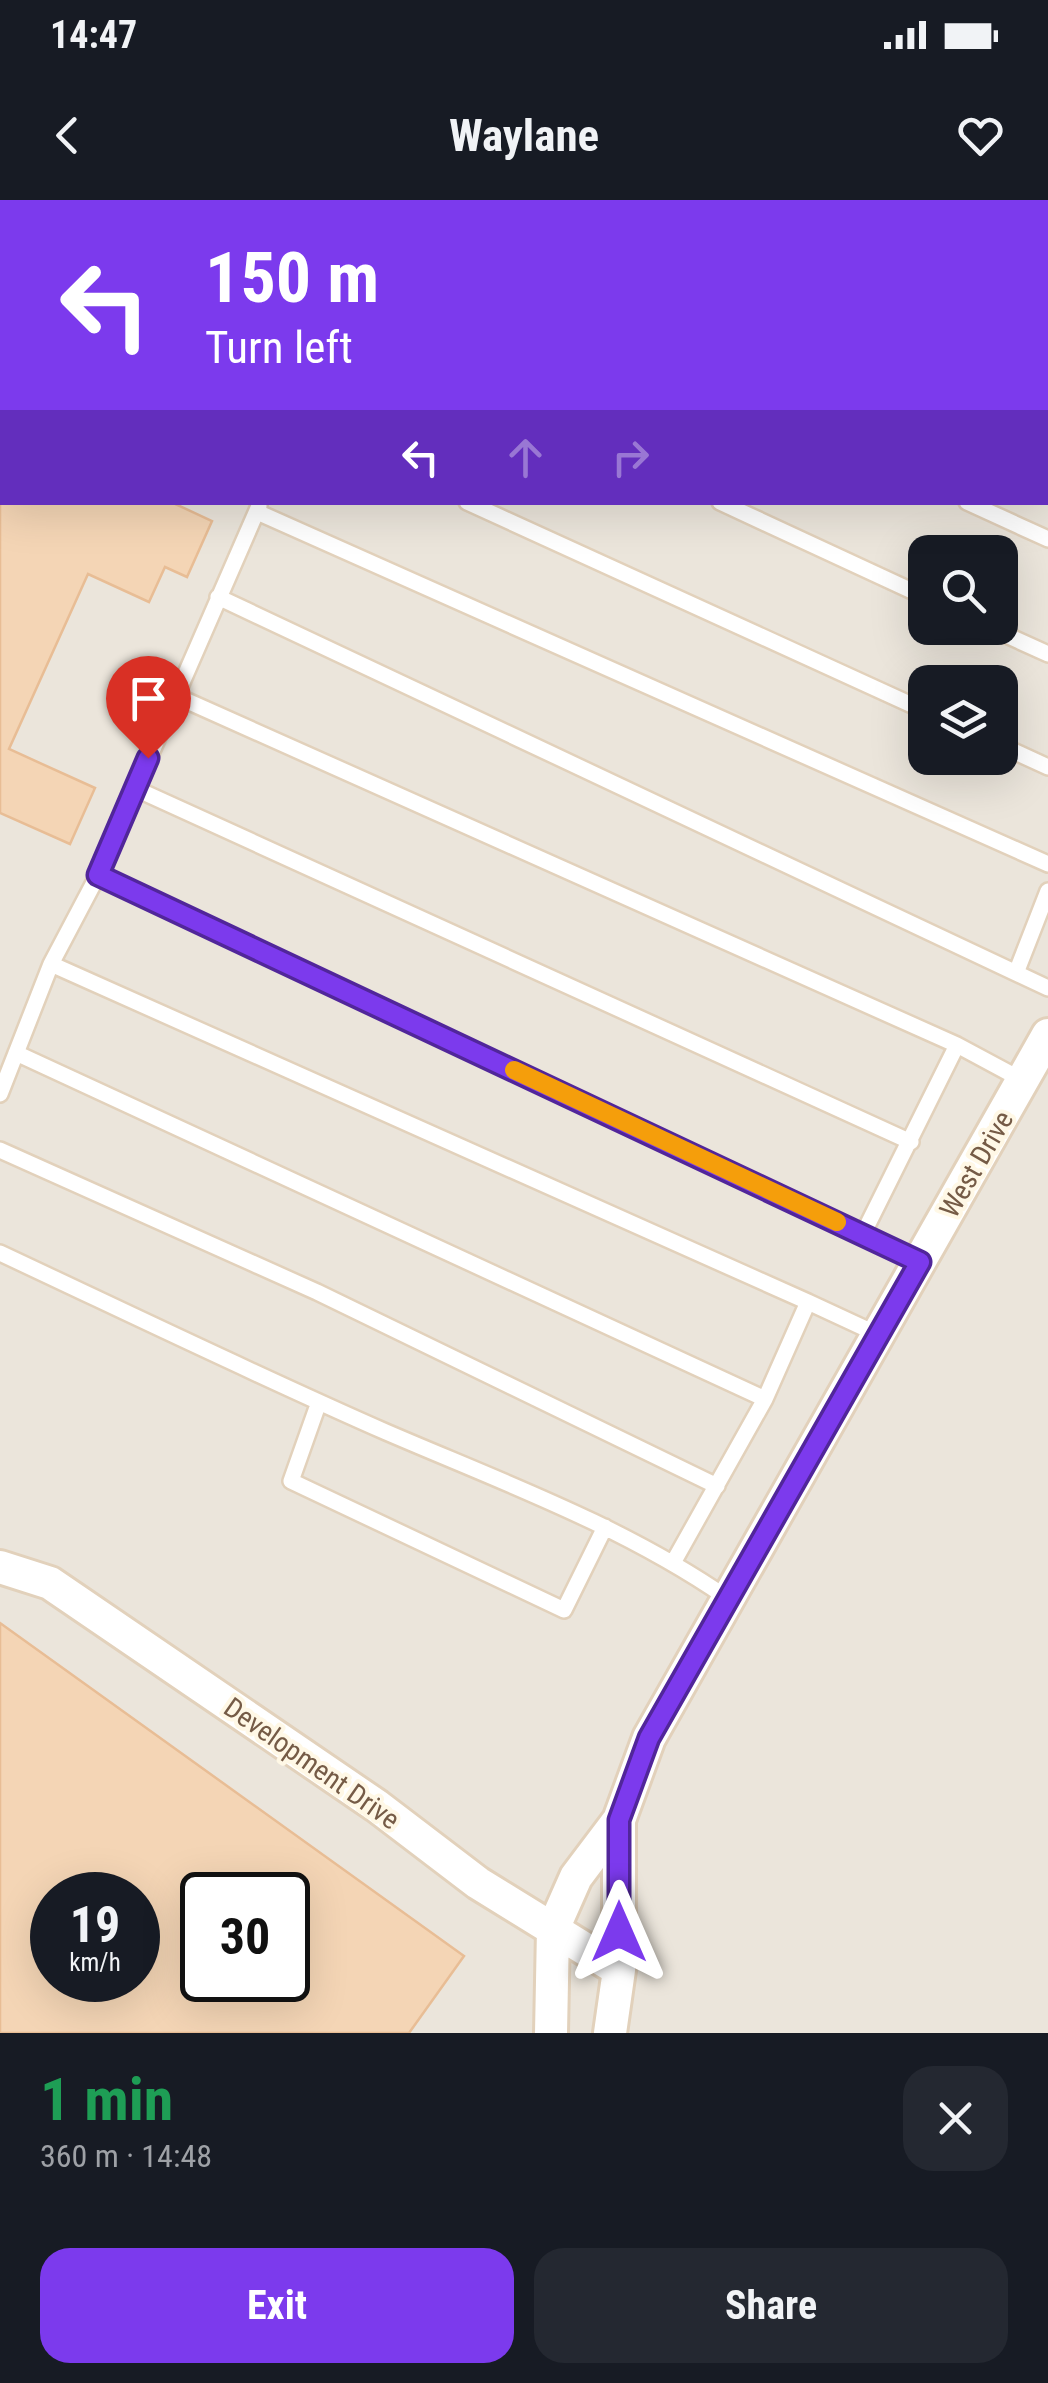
<!DOCTYPE html>
<html lang="en">
<head>
<meta charset="utf-8">
<style>
	body { margin:0; font-family:"Roboto Condensed",sans-serif; background:#242831; color:#f1f3f6; height:100vh; display:flex; flex-direction:column; font-size:38px; white-space:nowrap }
	* { box-sizing:border-box; margin:0 }
	p { font-size:32px; color:#9ea1a6 }
	.icon { flex:none; width:55px; height:55px; fill:none; stroke:currentColor; stroke-width:2; stroke-linecap:round; stroke-linejoin:round }
	.map { position:relative; height:1833px; overflow:hidden }
	.panel { display:flex; flex-direction:column; background:#171b24; flex:1 }
	.panel>* { flex:none }
	.guide { position:absolute; left:0px; top:0px; width:1050px; height:305px; box-shadow:0 10px 40px #0002; background:#7c3aed; color:#fff; overflow:hidden }
	.fabs { position:absolute; left:908px; top:335px; display:grid; gap:20px }
	.fabs a { display:grid; place-items:center; width:110px; height:110px; border-radius:20px; background:#171b24; box-shadow:0 10px 40px #0002; font-size:50px }
	.speed { position:absolute; left:30px; top:1672px; display:flex; gap:20px; font-size:50px; font-weight:700; text-align:center }
	.speed>* { display:grid; place-content:center; width:130px; height:130px; border-radius:50%; background:#171b24; box-shadow:0 10px 40px #0002; line-height:1 }
	.speed small { font-size:25px; font-weight:400 }
	.speed .limit { border:5px solid #111; border-radius:15px; background:#fff; color:#111 }
	.pin { position:absolute; display:grid; place-items:center; width:85px; height:85px; color:#fff; margin:-102px -42px; border-radius:50% 50% 50% 0; rotate:-45deg; box-shadow:0 0 10px #0007 }
	.pin .icon { rotate:45deg }
	.me { position:absolute; width:110px; margin:-55px; rotate:0deg; stroke-linejoin:round; filter:drop-shadow(0 0 8px #0008) }
	.turn { display:flex; align-items:center; gap:35px; height:210px; padding:0 40px; font-size:45px }
	.turn .icon { width:130px; height:130px; stroke-width:2.5 }
	.turn b { display:block; font-size:70px; line-height:85px }
	.lanes { display:flex; align-items:center; height:95px; padding:0 40px; background:#0003; justify-content:center; gap:50px; direction:ltr }
	.lanes .off { opacity:.35 }
	.round { display:grid; place-items:center; flex:none; width:105px; height:105px; border-radius:30px; background:#242831 }
	.headline { display:flex; align-items:center; justify-content:space-between; height:170px; padding:0 40px }
	h1 { font-size:60px; font-weight:700; line-height:75px; color:#1e9e55 }
	.primary-button { display:flex; gap:20px; margin-top:auto; padding:20px 40px }
	.primary-button a { flex:1; height:115px; border-radius:30px; background:#7c3aed; color:#fff; font-size:40px; font-weight:700; line-height:115px; text-align:center }
	.primary-button a+a { background:#242831; color:#f1f3f6 }
	.status { display:flex; justify-content:space-between; align-items:center; height:70px; padding:0 50px; background:#171b24; direction:ltr }
	.status svg { height:28px; fill:currentColor }
	header { display:flex; justify-content:space-between; align-items:center; height:130px; padding:0 40px; background:#171b24; font-size:45px; font-weight:700 }
	.map>svg:first-child { display:block }
	.industrial { fill:#ebe5db; fill-rule:evenodd }
	.building { fill:#f4d5b5; stroke:#e8bd95; stroke-width:2.5; fill-rule:evenodd }
	.lines { fill:none; stroke-linecap:round; stroke-linejoin:round }
	.service-casing { stroke:#e2d1bb; stroke-width:20 }
	.minor-casing { stroke:#e2d1bb; stroke-width:38 }
	.service { stroke:#fff; stroke-width:15 }
	.minor { stroke:#fff; stroke-width:32 }
	.route-casing { stroke:#51269a; stroke-width:25 }
	.route { stroke:#7c3aed; stroke-width:18 }
	.slow { stroke:#f59e0b; stroke-width:18 }
	.labels { text-anchor:middle; stroke-width:8; stroke-linejoin:round; paint-order:stroke }
	.street-label { font-size:28px; fill:#755b46; stroke:#fff8e6 }
</style>
</head>
<body>
<div class="status"><b>14:47</b><svg viewBox="0 0 49 12"><path d="M0 12V9h3v3zM5 12V6h3v6zM10 12V3h3v9zM15 12V0h3v12zM26 1h20v11H26zM47 4h2v5h-2z"/></svg></div>
<header><svg class="icon" aria-label="back" viewBox="0 0 24 24"><path d="M15 5l-7 7 7 7"/></svg>Waylane<svg class="icon" aria-label="heart" viewBox="0 0 24 24"><path d="M12 20l-8-8c-3-5 5-10 8-4 3-6 11-1 8 4z"/></svg></header>
<div class="map">
<svg width="1048" height="1833" viewBox="0 0 1048 1833">
	<rect width="100%" height="100%" fill="#fdf5df"/>
	<path class="industrial" d="M0 0H1048V1833H0ZM2 2H1048V302H2ZM925 352H1000V428H925ZM925 482H1000V558H925ZM52 1695H138V1780H52ZM202 1695H288V1780H202Z"/>
	<path class="building" d="M0 0H258L2 2V302H171L212 321 187 377 165 367 149 402 88 374 9 549 95 588 70 644 0 613Z
		M0 1423 464 1756 409 1833H0ZM52 1695H138V1780H52ZM202 1695H288V1780H202Z"/>
	<g class="lines">
		<defs>
			<path id="service" d="M508 0 513 2
				M752 0 758 2
				M864 0 866 2
				M398 2 399 0
				M467 302 925 511
				M720 302 925 397
				M967 302 1048 339
				M257 312 1048 664
				M218 397 1048 788
				M991 428 1048 454
				M176 496 957 845 863 1034
				M1000 545 1048 567
				M134 588 911 942
				M98 675 920 1061
				M51 764 808 1102
				M1016 773 1048 691
				M957 845 1024 881
				M16 853 765 1199
				M0 894 51 764 98 675 259 306
				M0 950 317 1092 717 1286
				M0 1053C128 1113 256 1175 386 1232 502 1282 623 1326 727 1398
				M319 1202 291 1281 564 1410 605 1327
				M674 1361 765 1199 808 1102 877 1134"/>
			<path id="minor" d="M0 1367 50 1383 377 1606 478 1683 619 1770
				M551 1833 553 1729 576 1677 619 1620 649 1538 1048 835
				M610 1833 619 1770V1620"/>
		</defs>
		<use href="#service" class="service-casing"/>
		<use href="#minor" class="minor-casing"/>
		<use href="#service" class="service"/>
		<use href="#minor" class="minor"/>
	</g>
	<g class="lines">
		<defs>
			<path id="route" d="M148 558 98 675 920 1062 649 1538 619 1620V1732"/>
		</defs>
		<use href="#route" class="route-casing"/>
		<use href="#route" class="route"/>
		<path class="slow" d="M514 870 837 1022"/>
	</g>
	<g class="labels">
		<g class="street-label">
			<text transform="translate(976 964) rotate(-60)" y="10">West Drive</text>
			<text transform="translate(312 1563) rotate(35)" y="10">Development Drive</text>
		</g>
	</g>
</svg>
<div class="fabs">
<a><svg class="icon" aria-label="search" viewBox="0 0 24 24"><circle cx="10" cy="10" r="6"/><path d="M15 15l6 6"/></svg></a>
<a><svg class="icon" aria-label="layers" viewBox="0 0 24 24"><path d="M12 4l9 5-9 5-9-5zM3 14l9 5 9-5"/></svg></a>
</div>
<div class="speed"><div>19<small>km/h</small></div><div class="limit">30</div></div>
<div class="pin" style="left:148px;top:558px;background:#d93025"><svg class="icon" aria-label="arrive" viewBox="0 0 24 24"><path d="M6 21V4h12l-3 4 3 4H6"/></svg></div>
<svg class="me" style="left:619px;top:1732px" viewBox="-20 -20 40 40"><path d="M0-17L14 15 0 8-14 15z" fill="#7c3aed" stroke="#fff" stroke-width="4"/></svg>
<div class="guide">
<div class="turn"><svg class="icon" aria-label="left" viewBox="0 0 24 24"><path d="M17 20v-9H6M10 6l-5 5 5 5"/></svg><div><b>150 m</b>Turn left</div></div>
<div class="lanes"><svg class="icon" aria-label="left" viewBox="0 0 24 24"><path d="M17 20v-9H6M10 6l-5 5 5 5"/></svg><svg class="icon off" aria-label="ahead" viewBox="0 0 24 24"><path d="M12 20V5M6 11l6-6 6 6"/></svg><svg class="icon off" aria-label="right" viewBox="0 0 24 24"><path d="M7 20v-9h11M14 6l5 5-5 5"/></svg></div>
</div>
</div>
<section class="panel">
<div class="headline"><div><h1>1 min</h1><p>360 m · 14:48</p></div><a class="round"><svg class="icon" aria-label="close" viewBox="0 0 24 24"><path d="M6 6l12 12M18 6L6 18"/></svg></a></div>
<div class="primary-button"><a>Exit</a><a>Share</a></div>
</section>
</body>
</html>
